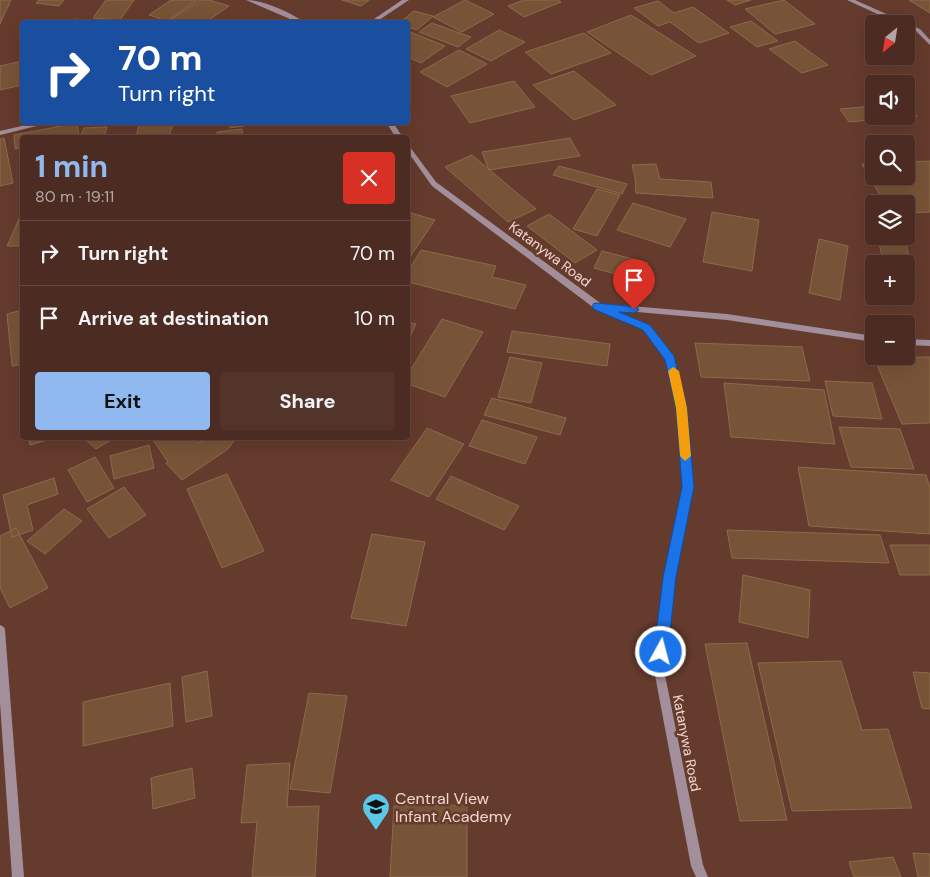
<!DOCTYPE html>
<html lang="en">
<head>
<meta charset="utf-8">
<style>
	body { margin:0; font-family:"DM Sans",sans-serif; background:#53342a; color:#f1f3f6; height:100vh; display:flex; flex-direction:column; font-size:19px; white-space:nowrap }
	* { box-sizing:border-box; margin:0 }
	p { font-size:16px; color:#b2a7a5 }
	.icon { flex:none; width:28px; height:28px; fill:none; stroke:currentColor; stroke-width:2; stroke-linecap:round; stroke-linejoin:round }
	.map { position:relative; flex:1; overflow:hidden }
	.sheet { position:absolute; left:20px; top:135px; width:390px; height:305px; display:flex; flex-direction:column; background:#4c2c22; border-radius:5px; box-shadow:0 5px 20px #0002,0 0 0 1px #634840 }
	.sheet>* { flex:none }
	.guide { position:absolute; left:20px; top:20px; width:390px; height:105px; border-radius:5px; box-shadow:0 5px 20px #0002,0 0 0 1px #634840; background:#1a4fa0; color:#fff; overflow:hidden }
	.needle { width:32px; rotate:210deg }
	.tools { position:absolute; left:865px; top:15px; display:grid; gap:10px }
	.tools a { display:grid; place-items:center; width:50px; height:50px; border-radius:5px; background:#4c2c22; box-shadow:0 5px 20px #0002,0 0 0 1px #634840; font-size:25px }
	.pin { position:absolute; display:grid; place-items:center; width:42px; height:42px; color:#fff; margin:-51px -21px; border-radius:50% 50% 50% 0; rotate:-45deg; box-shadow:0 0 5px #0007 }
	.pin .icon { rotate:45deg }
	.me { position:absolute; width:55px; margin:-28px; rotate:7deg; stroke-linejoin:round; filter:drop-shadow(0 0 4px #0008) }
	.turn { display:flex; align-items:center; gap:18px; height:105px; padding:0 15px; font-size:22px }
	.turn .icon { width:65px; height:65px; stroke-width:2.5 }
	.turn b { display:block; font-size:35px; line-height:42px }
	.round { display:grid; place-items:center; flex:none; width:52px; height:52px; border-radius:5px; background:#53342a }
	.overview { display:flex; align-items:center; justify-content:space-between; height:85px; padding:0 15px }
	h1 { font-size:30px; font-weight:700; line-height:38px; color:#90b9f0 }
	.primary-button { display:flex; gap:10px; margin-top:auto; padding:10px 15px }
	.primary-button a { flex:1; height:58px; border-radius:5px; background:#90b9f0; color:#111; font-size:20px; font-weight:700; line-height:58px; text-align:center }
	.primary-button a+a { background:#53342a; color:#f1f3f6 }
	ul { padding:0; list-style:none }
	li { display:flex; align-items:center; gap:15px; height:65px; padding:0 15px; border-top:1px solid #634840 }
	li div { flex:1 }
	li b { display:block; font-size:19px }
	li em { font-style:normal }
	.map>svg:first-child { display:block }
	.building { fill:#775437; stroke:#8e6a4c }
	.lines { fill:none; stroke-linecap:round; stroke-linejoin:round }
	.minor { fill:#a28f9b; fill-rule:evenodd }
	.route { fill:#1a73e8; stroke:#114b97 }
	.slow { fill:#f59e0b }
	.labels { text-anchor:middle; stroke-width:5; stroke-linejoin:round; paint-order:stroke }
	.street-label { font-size:14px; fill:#f2d7cf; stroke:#653b2d }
	.near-poi-label { font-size:16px; fill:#f2d7cf; stroke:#653b2d; text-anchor:start }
</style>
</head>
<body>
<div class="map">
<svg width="930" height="877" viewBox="0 0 930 877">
	<rect width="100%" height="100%" fill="#653b2d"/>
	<path class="building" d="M0 0H11L0 24Z
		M39 0H64L59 6 36 3Z
		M106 0H134L120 20 93 18Z
		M171 0H197L167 21 149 15Z
		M200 0H209L229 6 206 22H167Z
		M342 0H369L361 6Z
		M465 0 494 14 462 32 433 17Z
		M524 0H558L561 2 524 17 508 6Z
		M727 0H751L735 5Z
		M784 0 815 24 775 34 745 9Z
		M909 0H930V13Z
		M658 1 674 13 693 7 729 33 699 43 670 22 658 26 634 8Z
		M414 11 433 16 417 30 408 27V22H400Z
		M631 15 696 56 651 75 587 32Z
		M75 19 114 22H73Z
		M751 21 778 41 757 47 730 27Z
		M432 23 471 37 458 47 419 32Z
		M499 30 525 42 491 61 466 49Z
		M408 31 445 46 421 63 408 57Z
		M584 33 611 53 551 74 525 52Z
		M795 41 828 65 802 73 769 49Z
		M459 50 487 64 447 87 420 72Z
		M22 61V85L0 90V66Z
		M574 71 616 105 574 120 533 85Z
		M514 81 535 107 470 123 451 96Z
		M906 103 917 116 849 122 840 109 874 106V116H906Z
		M230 122H270L230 128Z
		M77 123 79 136 76 138H22V147L15 149 14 135Z
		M173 123 169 138H136L139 124Z
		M107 127 104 138H80L84 128Z
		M242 129 243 138H217V132Z
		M4 138 13 183 0 186V139Z
		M570 138 580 156 489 170 482 152Z
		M472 155 536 209 508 222 445 167Z
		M930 161V212L906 213V204H885L862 164H874V176H906V162Z
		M656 164 660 179 711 182 713 198 636 193 635 177 632 165Z
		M559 166 627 184 622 194 553 175Z
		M597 189 620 195 597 236 573 229Z
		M633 203 686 219 670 247 617 230Z
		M22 212V246H7Z
		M408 212 435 220 408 260Z
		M712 212 759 220 752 271 703 262Z
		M549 214 597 250 575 263 527 226Z
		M819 239 848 246 840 300 809 293Z
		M878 239 905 241 916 281 906 280V264H884Z
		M421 250 496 266 492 277 526 285 515 309 408 282V271Z
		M602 251 648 263 640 281 594 268Z
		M22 310V364L12 366 7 314Z
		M442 319 483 332 445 397 408 384V374Z
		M408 322 416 324 408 341Z
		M512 331 610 344 607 366 507 352Z
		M695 343 802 347 810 381 701 377Z
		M510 357 542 363 531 403 498 397Z
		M930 357V423L902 424 874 358Z
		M825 381 872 383 882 419 833 416Z
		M724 383 824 390 835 444 731 437Z
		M492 398 566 418 560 435 484 415Z
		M482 420 537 437 525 464 469 446Z
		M839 427 900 429 914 469 851 467Z
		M427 428 464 444 429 497 391 480Z
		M28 438H54L30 445Z
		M84 438H114L96 449Z
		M152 438H194L199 443 208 438H236L228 449 182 480 166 463 168 462Z
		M149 445 154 468 114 479 110 456Z
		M95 457 114 488 87 502 68 470Z
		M798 467 926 475 930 488V534L809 526Z
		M227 474 264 551 222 568 187 489Z
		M451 476 519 506 504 530 436 499Z
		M54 478 58 494 27 505 33 530 12 537 3 495Z
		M124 487 146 515 109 538 87 509Z
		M64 509 82 521 45 554 27 541Z
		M16 528 48 588 10 608 0 588V536Z
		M727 530 880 535 889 563 732 558Z
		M372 534 425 542 406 626 351 618Z
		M890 545H930V575H900Z
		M743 575 810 590 808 638 739 622Z
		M747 643 787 820 740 821 705 644Z
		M841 661 862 730 888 729 912 808 792 811 758 663Z
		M207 671 212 716 186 722 182 677Z
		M913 672 930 673V709L922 708Z
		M170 683 173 726 83 746V702Z
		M309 693 347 696 330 793 290 789Z
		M290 763 287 807 319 806 315 877H252L257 822 241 823 247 765Z
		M192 768 195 798 153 809 151 778Z
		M467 805V877H390L394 806Z
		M913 853 930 854V877H918Z
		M893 857 901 877H854L849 862Z"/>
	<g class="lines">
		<path class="minor" d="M246 0C263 0 290 12 304 22H297Z
			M402 0H409L376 22H370L371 21Z
			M847 0H855L920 29 930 40V45L916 31 906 27V24H899Z
			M39 122H53L0 135V131Z
			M386 122H393L403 138H396Z
			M408 146 410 147 436 182 603 305 606 304 727 314 874 336V342L727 320 615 310 649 325 673 357 685 408 693 487 675 577 664 670 703 865 708 877H696L691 866 654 670 665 577 683 487 677 408 666 360 643 329 594 308 432 186 408 152Z
			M906 339 930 340V346L906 345Z
			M0 625 4 627 5 630 24 877H12L0 703Z"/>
	</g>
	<path class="route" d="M596 303 637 307 639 310 634 313 619 312 650 325 674 356 687 408 694 487 676 577 668 652 666 656 661 658 656 656 654 652 663 577 682 487 676 408 665 360 643 330 593 309V304Z"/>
	<path class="slow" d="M673 367 679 371 687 408 691 456 685 461 680 456 676 408 668 371Z"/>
	<defs>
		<symbol id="school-pin" viewBox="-11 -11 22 30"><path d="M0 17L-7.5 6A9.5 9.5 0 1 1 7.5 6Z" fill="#5bc8e7" stroke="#653b2d"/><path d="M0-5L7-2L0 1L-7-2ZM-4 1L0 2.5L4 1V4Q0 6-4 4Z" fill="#111"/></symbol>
	</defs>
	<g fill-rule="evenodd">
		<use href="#school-pin" x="360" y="791" width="32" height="43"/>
	</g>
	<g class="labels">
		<g class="street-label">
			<text transform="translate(550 254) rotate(37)" y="5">Katanywa Road</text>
			<text transform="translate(687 743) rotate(79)" y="5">Katanywa Road</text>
		</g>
		<g class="near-poi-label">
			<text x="395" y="804">Central View<tspan x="395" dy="18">Infant Academy</tspan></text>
		</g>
	</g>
</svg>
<div class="tools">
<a><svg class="needle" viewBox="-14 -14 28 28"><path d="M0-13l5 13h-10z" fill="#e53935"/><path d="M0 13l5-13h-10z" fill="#b2a7a5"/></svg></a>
<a><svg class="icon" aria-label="sound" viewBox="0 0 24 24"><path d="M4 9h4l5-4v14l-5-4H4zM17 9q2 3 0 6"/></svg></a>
<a><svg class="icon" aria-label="search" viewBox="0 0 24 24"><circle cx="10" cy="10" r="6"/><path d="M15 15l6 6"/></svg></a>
<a><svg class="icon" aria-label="layers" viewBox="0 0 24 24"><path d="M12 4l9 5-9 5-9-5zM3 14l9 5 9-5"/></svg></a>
<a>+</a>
<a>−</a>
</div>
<div class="pin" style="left:634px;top:310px;background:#d93025"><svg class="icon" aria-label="arrive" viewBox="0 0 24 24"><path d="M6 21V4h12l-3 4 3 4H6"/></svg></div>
<svg class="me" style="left:661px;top:652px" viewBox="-20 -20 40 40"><circle r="17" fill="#1a73e8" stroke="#fff" stroke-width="3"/><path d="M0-11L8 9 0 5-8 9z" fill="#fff"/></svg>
<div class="guide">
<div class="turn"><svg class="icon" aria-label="right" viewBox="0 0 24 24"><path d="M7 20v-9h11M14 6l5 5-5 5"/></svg><div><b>70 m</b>Turn right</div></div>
</div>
<section class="sheet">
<div class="overview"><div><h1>1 min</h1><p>80 m · 19:11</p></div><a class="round" style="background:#d93025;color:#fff"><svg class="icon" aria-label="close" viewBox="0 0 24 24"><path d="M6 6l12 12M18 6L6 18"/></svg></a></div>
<ul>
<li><svg class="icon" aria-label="right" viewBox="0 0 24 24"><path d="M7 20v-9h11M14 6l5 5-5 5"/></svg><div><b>Turn right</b></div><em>70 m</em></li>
<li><svg class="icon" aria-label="arrive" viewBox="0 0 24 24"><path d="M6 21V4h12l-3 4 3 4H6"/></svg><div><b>Arrive at destination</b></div><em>10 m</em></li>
</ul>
<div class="primary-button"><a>Exit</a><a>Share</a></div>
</section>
</div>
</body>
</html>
